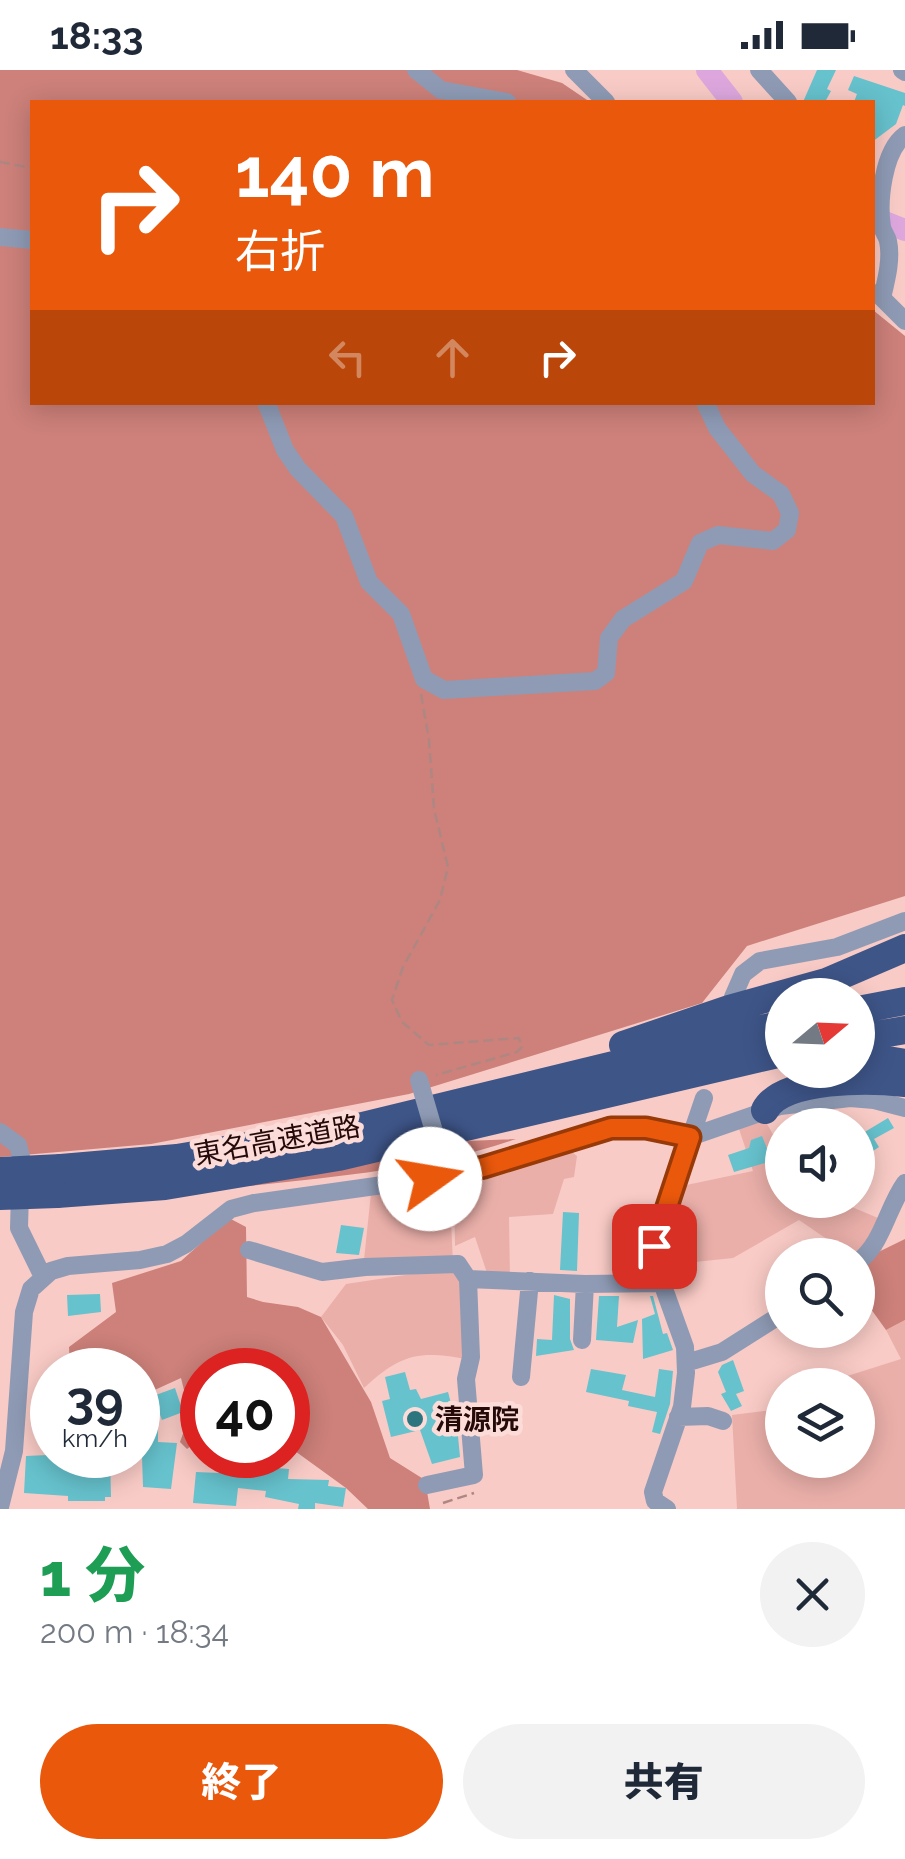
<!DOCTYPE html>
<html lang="ja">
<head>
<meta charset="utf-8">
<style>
	body { margin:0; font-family:Raleway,"Noto Sans JP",sans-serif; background:#f2f2f3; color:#1f2937; height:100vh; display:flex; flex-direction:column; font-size:38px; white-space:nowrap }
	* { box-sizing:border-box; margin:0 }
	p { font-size:32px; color:#747a83 }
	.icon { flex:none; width:55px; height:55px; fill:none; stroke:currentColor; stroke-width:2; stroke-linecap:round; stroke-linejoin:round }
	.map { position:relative; height:1439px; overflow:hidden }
	.panel { display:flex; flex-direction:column; background:#fff; flex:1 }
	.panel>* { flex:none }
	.hud { position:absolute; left:30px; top:30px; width:845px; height:305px; border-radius:0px; box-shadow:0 5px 25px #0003; background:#ea580c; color:#fff; overflow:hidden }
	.needle { width:65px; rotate:71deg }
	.buttons { position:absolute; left:765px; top:908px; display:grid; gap:20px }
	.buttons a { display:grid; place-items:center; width:110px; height:110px; border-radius:50%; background:#fff; box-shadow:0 5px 25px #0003; font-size:50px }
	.speed { position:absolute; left:30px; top:1278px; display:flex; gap:20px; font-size:50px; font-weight:700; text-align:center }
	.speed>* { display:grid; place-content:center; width:130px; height:130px; border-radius:50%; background:#fff; box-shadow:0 5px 25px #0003; line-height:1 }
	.speed small { font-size:25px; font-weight:400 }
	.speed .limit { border:15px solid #d22; background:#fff; color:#111 }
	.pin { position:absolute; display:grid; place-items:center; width:85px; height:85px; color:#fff; margin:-42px; border-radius:20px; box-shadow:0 5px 15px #0006 }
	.me { position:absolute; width:110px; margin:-55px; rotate:77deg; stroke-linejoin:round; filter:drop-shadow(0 0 8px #0008) }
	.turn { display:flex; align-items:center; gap:35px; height:210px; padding:0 40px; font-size:45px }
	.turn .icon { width:130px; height:130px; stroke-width:2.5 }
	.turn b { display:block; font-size:70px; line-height:85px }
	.lanes { display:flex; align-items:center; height:95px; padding:0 40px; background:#0003; justify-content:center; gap:50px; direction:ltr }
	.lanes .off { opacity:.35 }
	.round { display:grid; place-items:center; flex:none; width:105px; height:105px; border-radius:52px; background:#f2f2f3 }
	.overview { display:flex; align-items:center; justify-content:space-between; height:170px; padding:0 40px }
	h1 { font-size:60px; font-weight:800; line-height:75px; color:#1e9e55 }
	.button { display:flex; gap:20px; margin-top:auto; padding:20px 40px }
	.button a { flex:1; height:115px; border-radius:60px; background:#ea580c; color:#fff; font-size:40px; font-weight:800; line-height:115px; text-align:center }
	.button a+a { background:#f2f2f3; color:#1f2937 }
	.status { display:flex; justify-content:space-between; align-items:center; height:70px; padding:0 50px; background:#fff; direction:ltr }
	.status svg { height:28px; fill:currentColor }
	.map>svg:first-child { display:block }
	.green { fill:#eaafa9 }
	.forest { fill:#cd817a }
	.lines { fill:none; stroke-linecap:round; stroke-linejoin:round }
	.river { stroke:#dda7de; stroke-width:22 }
	.building { fill:#66c2cd }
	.path { stroke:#ae8783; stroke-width:2.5; stroke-dasharray:10 5; stroke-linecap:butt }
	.minor { stroke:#8f9bb5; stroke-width:18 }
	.highway { stroke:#3e5588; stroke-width:28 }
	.minor-bridge { stroke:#8f9bb5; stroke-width:18 }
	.highway-bridge { stroke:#3e5588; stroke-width:28 }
	.route-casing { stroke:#983908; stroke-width:25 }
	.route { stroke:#ea580c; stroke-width:18 }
	.poi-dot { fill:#2d757e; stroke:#fcdcd9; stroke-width:4 }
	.labels { text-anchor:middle; stroke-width:9; stroke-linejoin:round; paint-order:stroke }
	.street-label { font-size:28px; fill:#240a09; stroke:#fcdcd9 }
	.poi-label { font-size:28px; font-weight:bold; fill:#240a09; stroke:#fcdcd9; text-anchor:start }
</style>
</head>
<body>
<div class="status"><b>18:33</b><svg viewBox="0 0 49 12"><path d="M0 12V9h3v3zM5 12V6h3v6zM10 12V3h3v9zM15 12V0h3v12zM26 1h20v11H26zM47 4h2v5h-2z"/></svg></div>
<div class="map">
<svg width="905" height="1439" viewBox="0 0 905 1439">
	<rect width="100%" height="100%" fill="#f9cbc6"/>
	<path class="green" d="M764 1050C783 1075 782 1100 782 1130H846L852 1137 878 1148 882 1180 859 1191 858 1185H850L799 1150 733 1188 695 1192 668 1210 658 1180 677 1117 753 1101 738 1056Z
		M568 1079 577 1086 574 1107 564 1109 553 1144 509 1147 510 1208 488 1206 475 1167 455 1176 454 1111Z
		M449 1109 453 1193 364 1190 371 1123Z
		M452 1198 461 1206 465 1289C418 1280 400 1285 364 1318L343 1275 321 1247 346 1214Z
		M905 1250V1439H737L732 1345 779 1339 782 1390H858V1315H843L841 1308 901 1289 886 1260Z"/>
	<path class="forest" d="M0 0H517L562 13 590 32H32V332H872L873 240 905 266V826L747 876 702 933 409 1024 151 1074 0 1087Z
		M516 1069C430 1099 340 1106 250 1116V1112L466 1071Z
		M229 1148 246 1157 247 1227 263 1232 298 1237 321 1247 371 1332 390 1388 425 1410 430 1439H368L346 1418 288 1376V1300H202V1368L187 1379 180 1372 190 1344 181 1308 148 1323 138 1336V1300H70L69 1277 116 1242 112 1213 181 1191Z
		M905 1169V1250L886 1260 858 1221V1192Z"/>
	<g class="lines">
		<path class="river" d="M707 0 732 32
			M872 147 905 160"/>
	</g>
	<path class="building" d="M817 0H836L827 19 831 21 825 32H803Z
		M854 6 905 23V36L903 35 896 54 872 72V32H854L857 24 848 20Z
		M888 1048 894 1058 874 1069 879 1077 870 1083 858 1066Z
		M762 1066 772 1091 734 1102 728 1085 749 1078 751 1070Z
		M563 1142 579 1143 577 1201 560 1200Z
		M621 1142H638L637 1189 620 1188Z
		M341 1155 364 1158 359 1185 336 1183Z
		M100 1224 101 1242 68 1246 67 1225Z
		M554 1225 570 1229V1269L574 1280 536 1286 537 1269 552 1270Z
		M599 1226H619L617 1257 638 1250 633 1273 596 1270Z
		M650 1226H653L663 1264 667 1263 673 1280 643 1289 642 1249 655 1244Z
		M733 1290 744 1321 736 1324 742 1336 731 1341 721 1324 726 1322 718 1302 722 1295Z
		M591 1299 626 1305 622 1320 655 1327 659 1299 673 1301 670 1334 660 1364 652 1362 657 1342 628 1336 629 1331 586 1322Z
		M405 1302 410 1320 416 1319 421 1329 448 1322 457 1356 460 1387 432 1394 420 1360 391 1367 382 1331 390 1329 385 1307Z
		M175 1318 183 1342 162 1350 153 1326Z
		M141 1355H158V1372L177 1373 171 1419 143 1417Z
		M48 1385H110L111 1427H105V1431H68V1426L24 1423 26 1386Z
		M244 1385H278L276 1398 289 1399 288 1409 329 1410 328 1416 346 1418 343 1437 315 1433V1439H298L299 1434 265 1427 266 1421 238 1418 236 1436 193 1433 196 1402 243 1404Z"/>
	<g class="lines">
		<path class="path" d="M0 92 32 98
			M421 624 429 670 434 739 448 797 440 830 403 897 392 930 402 952 429 975 519 968 522 977 517 982 436 1005
			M443 1433 474 1423"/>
		<path class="minor" d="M416 0 441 20 507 32
			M574 0 606 32
			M759 0 788 32
			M902 0 905 2
			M0 167 32 170
			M877 223 905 251
			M882 228C886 211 892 189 888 171 887 166 883 162 882 157 878 132 883 81 905 65
			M266 332 285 380 298 399 344 446 369 512 401 544 424 609 444 620 595 611 606 603 609 568 623 549 684 511 700 473 718 465 773 471 787 460 790 443 781 424 753 404 717 358 705 332
			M733 927 743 904 760 891 837 877 905 851
			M0 1062 18 1075 21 1087 19 1158 43 1207
			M249 1180 322 1202 365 1197 458 1194 468 1209 471 1287 466 1309 474 1405 427 1415
			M858 1192C883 1173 887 1138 905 1113
			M468 1209 585 1214 662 1213
			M582 1270 585 1214
			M686 1293 722 1282 782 1244
			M521 1307 530 1211
			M678 1347 708 1346 723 1351
			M0 1437 14 1381 24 1242 31 1219 51 1201 68 1196 140 1190 167 1184 186 1174 231 1139 254 1133 447 1106 611 1058H646L690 1067 780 1036 850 1028 874 1030 905 1038
			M667 1439 655 1431 653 1422 682 1337 686 1303 685 1277 662 1213 654 1175 704 1028"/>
		<path class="highway" d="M858 940 905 931
			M858 968 905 960
			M623 975 729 939 826 912 905 878
			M858 985 905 993
			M765 1040C783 1007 871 1009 905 1013
			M61 1098 177 1088 354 1058 782 954
			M57 1124 165 1116 338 1087 782 983"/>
		<path class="minor-bridge" d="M419 1010 447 1106"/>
		<path class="highway-bridge" d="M0 1101 61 1098
			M0 1126 57 1124"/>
	</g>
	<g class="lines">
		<defs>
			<path id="route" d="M430 1109 484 1097 611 1058H646L690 1067 654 1176"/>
		</defs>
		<use href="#route" class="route-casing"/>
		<use href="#route" class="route"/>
	</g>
	<circle class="poi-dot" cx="415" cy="1349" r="10"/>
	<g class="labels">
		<g class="street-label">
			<text transform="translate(277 1070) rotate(-10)" y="10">東名高速道路</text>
		</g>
		<g class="poi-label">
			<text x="435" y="1359">清源院</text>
		</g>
	</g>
</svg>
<div class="buttons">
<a><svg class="needle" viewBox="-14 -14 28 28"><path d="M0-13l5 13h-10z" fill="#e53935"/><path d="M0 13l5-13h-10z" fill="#747a83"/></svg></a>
<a><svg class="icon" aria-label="sound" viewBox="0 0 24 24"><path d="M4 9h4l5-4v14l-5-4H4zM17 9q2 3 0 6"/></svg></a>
<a><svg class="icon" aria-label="search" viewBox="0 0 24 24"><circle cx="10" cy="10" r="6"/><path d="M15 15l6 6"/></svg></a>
<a><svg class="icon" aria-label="layers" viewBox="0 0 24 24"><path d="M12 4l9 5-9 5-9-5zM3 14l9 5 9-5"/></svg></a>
</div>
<div class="speed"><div>39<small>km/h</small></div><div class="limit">40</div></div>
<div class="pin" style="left:654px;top:1176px;background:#d93025"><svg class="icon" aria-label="arrive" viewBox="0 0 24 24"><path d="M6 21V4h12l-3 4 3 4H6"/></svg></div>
<svg class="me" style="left:430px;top:1109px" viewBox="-20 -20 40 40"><circle r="19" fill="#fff"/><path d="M0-13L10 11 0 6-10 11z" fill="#ea580c"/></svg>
<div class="hud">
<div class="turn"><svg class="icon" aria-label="right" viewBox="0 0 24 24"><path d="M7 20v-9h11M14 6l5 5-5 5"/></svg><div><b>140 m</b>右折</div></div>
<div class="lanes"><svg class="icon off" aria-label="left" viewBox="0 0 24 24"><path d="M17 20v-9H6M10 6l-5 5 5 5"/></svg><svg class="icon off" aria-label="ahead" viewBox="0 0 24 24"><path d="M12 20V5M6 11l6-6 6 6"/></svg><svg class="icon" aria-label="right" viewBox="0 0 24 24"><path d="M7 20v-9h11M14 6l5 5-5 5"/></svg></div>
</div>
</div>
<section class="panel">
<div class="overview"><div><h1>1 分</h1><p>200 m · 18:34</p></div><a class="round"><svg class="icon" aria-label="close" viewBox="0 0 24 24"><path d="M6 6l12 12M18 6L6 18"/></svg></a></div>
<div class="button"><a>終了</a><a>共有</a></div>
</section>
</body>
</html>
